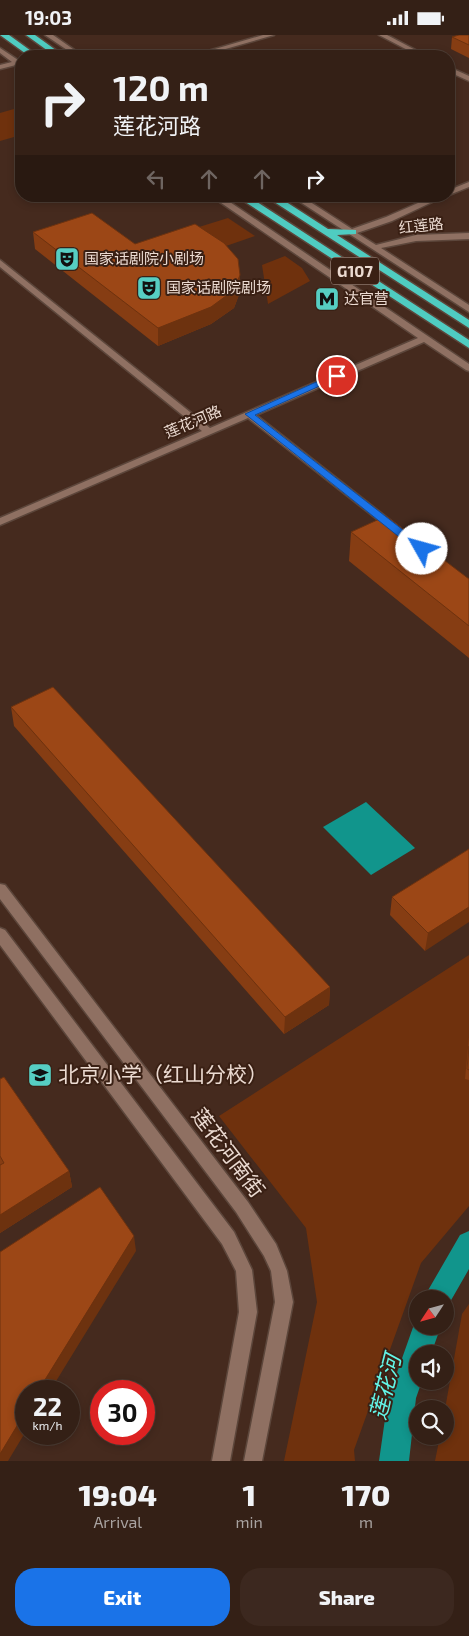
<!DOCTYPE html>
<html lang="en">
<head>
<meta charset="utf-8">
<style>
	body { margin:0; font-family:"Exo 2","Noto Sans SC",sans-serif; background:#3c281f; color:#f1f3f6; height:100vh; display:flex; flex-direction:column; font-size:19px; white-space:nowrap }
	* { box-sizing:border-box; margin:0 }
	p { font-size:16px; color:#a9a3a1 }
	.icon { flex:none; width:28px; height:28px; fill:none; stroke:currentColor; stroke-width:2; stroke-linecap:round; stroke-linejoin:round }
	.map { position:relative; height:1426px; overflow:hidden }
	.panel { display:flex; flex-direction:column; background:#342016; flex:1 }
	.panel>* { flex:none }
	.top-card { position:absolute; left:15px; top:15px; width:440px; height:152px; border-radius:20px; box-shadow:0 2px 8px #0003,0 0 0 1px #4e3e35; background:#342016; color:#f1f3f6; overflow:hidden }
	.needle { width:32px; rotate:234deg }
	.buttons { position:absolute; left:409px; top:1255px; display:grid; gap:10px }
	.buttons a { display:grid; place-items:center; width:45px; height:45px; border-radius:50%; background:#342016; box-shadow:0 2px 8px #0003,0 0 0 1px #4e3e35; font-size:25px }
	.speed { position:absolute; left:15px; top:1345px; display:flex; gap:10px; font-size:25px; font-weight:700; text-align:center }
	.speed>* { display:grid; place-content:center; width:65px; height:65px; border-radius:50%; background:#342016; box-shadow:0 2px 8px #0003,0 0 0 1px #4e3e35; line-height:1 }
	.speed small { font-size:12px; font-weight:400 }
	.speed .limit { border:8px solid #d22; background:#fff; color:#111 }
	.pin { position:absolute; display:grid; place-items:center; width:42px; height:42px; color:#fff; margin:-21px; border:2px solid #fff; border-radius:50%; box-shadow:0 1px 5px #0007 }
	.me { position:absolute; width:55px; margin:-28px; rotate:308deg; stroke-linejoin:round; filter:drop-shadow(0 0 4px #0008) }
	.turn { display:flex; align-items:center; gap:18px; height:105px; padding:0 15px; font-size:22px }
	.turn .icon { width:65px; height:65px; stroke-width:2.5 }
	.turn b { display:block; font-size:35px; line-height:42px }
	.lanes { display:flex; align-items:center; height:48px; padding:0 15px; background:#0003; justify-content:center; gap:25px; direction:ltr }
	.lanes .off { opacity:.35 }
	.eta { display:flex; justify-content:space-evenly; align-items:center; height:85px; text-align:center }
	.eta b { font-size:30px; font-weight:800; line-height:35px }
	.action { display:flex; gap:10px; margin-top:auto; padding:10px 15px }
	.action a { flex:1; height:58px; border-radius:20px; background:#1a73e8; color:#fff; font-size:20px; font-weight:800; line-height:58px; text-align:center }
	.action a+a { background:#3c281f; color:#f1f3f6 }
	.status { display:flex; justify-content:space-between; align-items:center; height:35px; padding:0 25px; background:#342016; direction:ltr }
	.status svg { height:14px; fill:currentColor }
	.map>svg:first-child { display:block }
	.green { fill:#6f310d }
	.water { fill:#11958c }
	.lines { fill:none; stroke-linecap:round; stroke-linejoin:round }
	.canal { fill:#11958c; fill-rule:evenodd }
	.minor-casing { stroke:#5c463b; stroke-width:3 }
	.highway-casing { stroke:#5c463b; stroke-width:3 }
	.minor { fill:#8f7062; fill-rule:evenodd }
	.highway { fill:#4fccc1; fill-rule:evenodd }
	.wall { fill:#863d13 }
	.shaded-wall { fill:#6d320f }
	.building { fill:#9c4716; stroke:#6d320f }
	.route { fill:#1a73e8; stroke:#114b97 }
	.labels { text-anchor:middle; stroke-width:4; stroke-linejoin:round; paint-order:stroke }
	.far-street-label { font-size:15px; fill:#ebdad1; stroke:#3a2014 }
	.far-poi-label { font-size:15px; fill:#ebdad1; stroke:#3a2014; text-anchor:start }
	.shield { fill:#3a2014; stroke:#b6a298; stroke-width:1 }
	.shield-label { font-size:16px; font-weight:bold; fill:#ebdad1 }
	.near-poi-label { font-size:21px; fill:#ebdad1; stroke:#3a2014; text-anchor:start }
	.near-street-label { font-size:21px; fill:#ebdad1; stroke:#3a2014 }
	.near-water-label { font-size:22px; font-style:italic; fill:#63f6e9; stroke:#3a2014 }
</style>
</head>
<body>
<div class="status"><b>19:03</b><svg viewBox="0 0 49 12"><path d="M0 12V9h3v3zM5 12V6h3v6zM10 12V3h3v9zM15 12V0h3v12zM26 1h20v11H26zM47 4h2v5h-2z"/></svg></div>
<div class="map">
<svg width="469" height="1426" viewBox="0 0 469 1426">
	<rect width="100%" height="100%" fill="#452a1e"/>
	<path class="green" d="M14 74 21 79V100L0 106V78Z
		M228 183 255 201 226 211 199 192Z
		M285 221 302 233 310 246 268 269 262 230Z
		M469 920V1171L421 1228 354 1415 355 1426H284L317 1267 306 1193 219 1081Z
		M469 1269V1426H435L440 1401H445V1374L462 1279Z"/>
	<path class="water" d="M366 767 415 813 371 840 323 792Z"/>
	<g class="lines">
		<path class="canal" d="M469 1196V1234L446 1274 445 1264H423L460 1200Z
			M417 1281 418 1291H441L431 1319H418V1346H422L416 1363 409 1426H379L388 1363Z"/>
		<defs>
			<path id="minor" d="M45 0H53L83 21H76Z
				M263 0H274L201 21H191Z
				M379 0H387L427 21H419Z
				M0 13 18 25 21 24V32L16 30 0 34V30L12 27 0 18Z
				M449 32 469 41V46L449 37Z
				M469 147V152L449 160V155Z
				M211 161H221L469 329V336L466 335 424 307 256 380 400 493 399 495H391L248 383 0 490V483L202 396 0 232V225L210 393 418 303Z
				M291 161H301L352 194 386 182 434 161H445L392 186 357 198 376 210 416 200 469 198V204L416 206 381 213 469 270V277Z
				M0 849 5 850 248 1167 276 1209 287 1236 293 1267 262 1426H244L275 1267 271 1236 264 1221 236 1177 0 864Z
				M0 893 5 895 234 1197 252 1235 257 1277 230 1426H212L239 1277 236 1236 222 1209 0 910Z"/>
			<path id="highway" d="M0 0H9L38 21H29Z
				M26 0H35L64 21H55Z
				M236 161H248L469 305V313Z
				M265 161H277L328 194 356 195V199L337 200 469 285V293Z"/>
		</defs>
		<use href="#minor" class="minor-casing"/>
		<use href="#highway" class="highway-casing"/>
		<use href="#minor" class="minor"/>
		<use href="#highway" class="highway"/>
	</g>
	<path class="wall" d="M469 0V23L451 14 452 2Z
		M33 197 135 209 240 257 234 273 211 289 158 311 35 214Z
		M351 497 469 544V623L349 526Z
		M11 672 330 952 329 970 284 999 14 691Z
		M469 814 425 916 390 880 392 862Z
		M469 1002V1045L465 1044Z
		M0 1044 69 1136 72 1152 0 1198Z"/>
	<path class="shaded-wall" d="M240 240V257L234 273 211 289 158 311V293Z
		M469 872V887L425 916 428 898Z
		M330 952 329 970 284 999 285 982Z
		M69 1136 72 1152 0 1198V1180Z
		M134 1201 136 1216 50 1356H38Z
		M26 1376V1396L8 1426H0V1419Z"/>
	<path class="building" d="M459 0H469V10L452 2Z
		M92 178 135 209 195 189 224 208 238 224 240 240 234 255 211 272 158 293 33 197Z
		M386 481 469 544V591L351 497Z
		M53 652 330 952 285 982 11 672Z
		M469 814V872L428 898 392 862Z
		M469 1011V1035L467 1034Z
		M4 1042 69 1136 0 1180V1130L4 1128 0 1121V1044Z
		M100 1152 134 1201 38 1356H26V1376L0 1419V1217Z"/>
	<path class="route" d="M334 339 342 341 255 380 425 512V517H418L245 379Z"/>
	<defs>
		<symbol id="theatre-square" viewBox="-11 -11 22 22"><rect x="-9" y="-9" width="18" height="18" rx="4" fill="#56cec3" stroke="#3a2014"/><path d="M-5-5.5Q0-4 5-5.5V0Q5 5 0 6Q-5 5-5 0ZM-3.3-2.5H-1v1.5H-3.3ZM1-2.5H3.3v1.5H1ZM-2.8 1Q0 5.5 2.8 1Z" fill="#111"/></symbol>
		<symbol id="metro-square" viewBox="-11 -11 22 22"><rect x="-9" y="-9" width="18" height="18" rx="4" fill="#56cec3" stroke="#3a2014"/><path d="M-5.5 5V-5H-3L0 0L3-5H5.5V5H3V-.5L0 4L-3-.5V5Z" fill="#111"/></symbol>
		<symbol id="school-square" viewBox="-11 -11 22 22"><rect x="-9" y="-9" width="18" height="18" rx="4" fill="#56cec3" stroke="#3a2014"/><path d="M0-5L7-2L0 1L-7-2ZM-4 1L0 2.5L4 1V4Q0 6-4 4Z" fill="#111"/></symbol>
	</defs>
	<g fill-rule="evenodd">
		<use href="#theatre-square" x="53" y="210" width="28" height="28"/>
		<use href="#theatre-square" x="135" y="239" width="28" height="28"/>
		<use href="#metro-square" x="313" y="250" width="28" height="28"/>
		<use href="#school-square" x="26" y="1026" width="28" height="28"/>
	</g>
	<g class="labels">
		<g class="far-street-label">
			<text transform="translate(421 191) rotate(-6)" y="5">红莲路</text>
			<text transform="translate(193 387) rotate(-23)" y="5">莲花河路</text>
		</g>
		<g class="far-poi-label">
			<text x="84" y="229">国家话剧院小剧场</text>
			<text x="166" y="258">国家话剧院剧场</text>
			<text x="344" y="269">达官营</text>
		</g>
		<rect class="shield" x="331" y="222.5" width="48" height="27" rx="4"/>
		<g class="shield-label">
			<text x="355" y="242">G107</text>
		</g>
		<g class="near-poi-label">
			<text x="58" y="1047">北京小学（红山分校）</text>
		</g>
		<g class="near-street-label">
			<text transform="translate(228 1118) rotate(53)" y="7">莲花河南街</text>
		</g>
		<g class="near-water-label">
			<text transform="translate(385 1352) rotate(-76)" y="8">莲花河</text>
		</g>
	</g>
</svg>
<div class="buttons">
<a><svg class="needle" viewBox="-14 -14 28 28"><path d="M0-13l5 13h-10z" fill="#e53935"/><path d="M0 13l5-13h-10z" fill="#a9a3a1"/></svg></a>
<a><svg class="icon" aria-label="sound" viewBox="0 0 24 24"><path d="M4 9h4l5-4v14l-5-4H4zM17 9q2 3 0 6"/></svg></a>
<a><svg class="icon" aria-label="search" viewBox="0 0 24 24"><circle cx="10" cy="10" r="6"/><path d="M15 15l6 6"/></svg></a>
</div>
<div class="speed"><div>22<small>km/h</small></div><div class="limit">30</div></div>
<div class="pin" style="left:337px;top:341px;background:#d93025"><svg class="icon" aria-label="arrive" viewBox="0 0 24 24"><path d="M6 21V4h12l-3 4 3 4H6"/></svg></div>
<svg class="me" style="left:422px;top:514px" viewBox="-20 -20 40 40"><circle r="19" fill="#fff"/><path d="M0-13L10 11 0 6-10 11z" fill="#1a73e8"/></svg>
<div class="top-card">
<div class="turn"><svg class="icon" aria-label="right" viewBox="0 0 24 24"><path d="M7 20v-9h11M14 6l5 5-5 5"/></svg><div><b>120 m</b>莲花河路</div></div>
<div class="lanes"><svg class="icon off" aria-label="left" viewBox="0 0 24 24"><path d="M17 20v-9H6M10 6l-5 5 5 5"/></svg><svg class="icon off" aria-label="ahead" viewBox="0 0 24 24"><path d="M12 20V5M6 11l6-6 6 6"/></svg><svg class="icon off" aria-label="ahead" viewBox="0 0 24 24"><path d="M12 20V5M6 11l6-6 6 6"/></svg><svg class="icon" aria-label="right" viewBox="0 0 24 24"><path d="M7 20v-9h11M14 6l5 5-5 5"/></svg></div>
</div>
</div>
<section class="panel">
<div class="eta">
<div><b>19:04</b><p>Arrival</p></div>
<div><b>1</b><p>min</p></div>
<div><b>170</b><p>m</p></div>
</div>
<div class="action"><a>Exit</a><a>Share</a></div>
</section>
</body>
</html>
